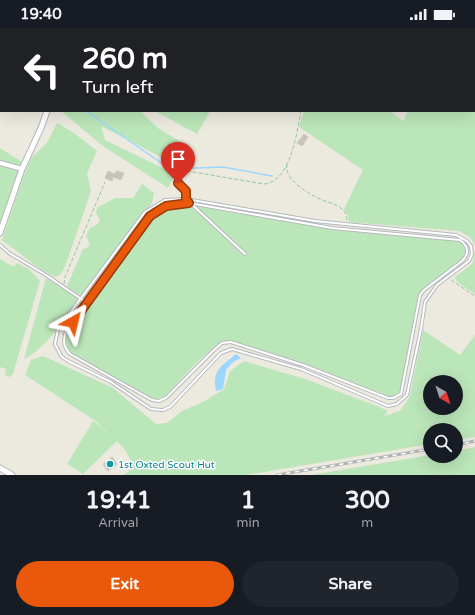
<!DOCTYPE html>
<html lang="en">
<head>
<meta charset="utf-8">
<style>
	body { margin:0; font-family:"Varela Round",sans-serif; background:#20242c; color:#f1f3f6; height:100vh; display:flex; flex-direction:column; font-size:15px; white-space:nowrap }
	* { box-sizing:border-box; margin:0 }
	p { font-size:13px; color:#9ea1a6 }
	.icon { flex:none; width:22px; height:22px; fill:none; stroke:currentColor; stroke-width:2; stroke-linecap:round; stroke-linejoin:round }
	.map { position:relative; height:447px; overflow:hidden }
	.drawer { display:flex; flex-direction:column; background:#171b24; flex:1 }
	.drawer>* { flex:none }
	.banner { position:absolute; left:0px; top:0px; width:475px; height:84px; box-shadow:0 4px 16px #0002; background:#202124; color:#fff; overflow:hidden }
	.needle { width:26px; rotate:141deg }
	.tools { position:absolute; left:423px; top:347px; display:grid; gap:8px }
	.tools a { display:grid; place-items:center; width:40px; height:40px; border-radius:50%; background:#171b24; box-shadow:0 4px 16px #0002; font-size:20px }
	.pin { position:absolute; display:grid; place-items:center; width:34px; height:34px; color:#fff; margin:-41px -17px; border-radius:50% 50% 50% 0; rotate:-45deg; box-shadow:0 0 4px #0007 }
	.pin .icon { rotate:45deg }
	.me { position:absolute; width:44px; margin:-22px; rotate:37deg; stroke-linejoin:round; filter:drop-shadow(0 0 3px #0008) }
	.turn { display:flex; align-items:center; gap:14px; height:84px; padding:0 16px; font-size:18px }
	.turn .icon { width:52px; height:52px; stroke-width:2.5 }
	.turn b { display:block; font-size:28px; line-height:34px }
	.eta { display:flex; justify-content:space-evenly; align-items:center; height:68px; text-align:center }
	.eta b { font-size:24px; font-weight:700; line-height:28px }
	.primary-button { display:flex; gap:8px; margin-top:auto; padding:8px 16px }
	.primary-button a { flex:1; height:46px; border-radius:24px; background:#ea580c; color:#fff; font-size:16px; font-weight:700; line-height:46px; text-align:center }
	.primary-button a+a { background:#20242c; color:#f1f3f6 }
	.status { display:flex; justify-content:space-between; align-items:center; height:28px; padding:0 20px; background:#171b24; direction:ltr }
	.status svg { height:11px; fill:currentColor }
	.map>svg:first-child { display:block }
	.green { fill:#bbe6b9; fill-rule:evenodd }
	.water { fill:#9cd7ff }
	.lines { fill:none; stroke-linecap:round; stroke-linejoin:round }
	.stream { stroke:#9cd7ff; stroke-width:1.5 }
	.building { fill:#c7c3bc; stroke:#d1cabd }
	.service-casing { stroke:#b5b8bd; stroke-width:4 }
	.minor-casing { stroke:#b5b8bd; stroke-width:6 }
	.tertiary-casing { stroke:#b5b8bd; stroke-width:7 }
	.path { stroke:#92c8a0; stroke-width:1; stroke-dasharray:4 2; stroke-linecap:butt }
	.service { stroke:#fff; stroke-width:2 }
	.minor { stroke:#fff; stroke-width:4 }
	.tertiary { stroke:#fff; stroke-width:5 }
	.rail-casing { stroke:#b1b2b2; stroke-width:3 }
	.rail { stroke:#fff; stroke-width:1.5; stroke-dasharray:4.5; stroke-linecap:butt }
	.route-casing { stroke:#983908; stroke-width:10 }
	.route { stroke:#ea580c; stroke-width:7 }
	.culture-dot { fill:#0f9aa8; stroke:#fff; stroke-width:1.5 }
	.labels { text-anchor:middle; stroke-width:3; stroke-linejoin:round; paint-order:stroke }
	.culture-label { font-size:10px; fill:#0d838f; stroke:#fff; text-anchor:start }
</style>
</head>
<body>
<div class="status"><b>19:40</b><svg viewBox="0 0 49 12"><path d="M0 12V9h3v3zM5 12V6h3v6zM10 12V3h3v9zM15 12V0h3v12zM26 1h20v11H26zM47 4h2v5h-2z"/></svg></div>
<div class="map">
<svg width="475" height="447" viewBox="0 0 475 447">
	<rect width="100%" height="100%" fill="#ece9df"/>
	<path class="green" d="M431 0H475V218L470 209 459 203 349 194 348 188 344 181 363 142 299 99 304 83H390L403 93 408 83H474V1Z
		M61 83H140L158 100 192 121 178 138 101 98 105 112 175 146 168 160 103 118Z
		M155 83H208L209 85 197 106Z
		M57 95 74 105 97 123 87 145 91 163 65 239 60 247 55 249 39 240 2 212 24 147 31 130 47 115Z
		M0 120 22 134 0 195Z
		M142 156 154 165 152 175 103 241 82 267 75 265 67 258 83 221 87 220 90 216 86 208 90 200 98 196 100 192 96 185 98 179 115 170H133Z
		M184 176 335 202 459 213 463 216 466 225 463 231 423 261 418 267 401 362 396 368 388 369 231 312C207 318 183 351 165 368L158 371H153L71 325C65 318 64 313 67 303L151 189C161 180 171 178 184 176Z
		M475 222V266L457 254 455 249 472 236Z
		M0 231 14 239 17 235 29 241 40 253 13 346 9 349 5 348 6 341 0 339Z
		M46 250 79 272C66 289 44 323 24 331Z
		M423 302 460 327 475 307V409L456 412V402H430V416L246 447H123L129 443 132 436 126 423 117 413 83 446 67 436 93 393 111 407 94 392 25 347 31 332 43 328 113 360 156 396 167 395 182 383 203 374 224 361 230 343 244 333 305 351 377 378 388 383 384 388 400 383 410 368ZM430 354H456V380H430Z
		M475 419V447H311L430 427 456 428V423Z"/>
	<path class="water" d="M236 326 241 330 233 334 226 342 223 361 216 363C212 341 221 339 236 326Z"/>
	<g class="lines">
		<path class="stream" d="M0 22H1
			M86 83 170 141 223 139 272 148"/>
	</g>
	<path class="building" d="M304 106 308 109 302 118 297 115Z
		M108 143 115 146 116 143 124 145 121 152 113 149 112 153 105 150Z
		M112 429 117 436 108 443 103 436Z"/>
	<g class="lines">
		<defs>
			<path id="service" d="M261 0 265 1
				M418 0 421 1
				M325 1 326 0
				M474 8H475
				M182 128 176 150 177 155 186 163V171L245 226
				M186 171 315 193 456 207 467 213 471 218 472 226 469 233 437 257 425 274 421 301 407 367 397 376 388 378 301 341 232 321 221 325 170 379 163 382 151 381 111 354 66 332 61 328 55 316 58 301 145 184 165 172Z
				M189 175 332 200 460 212C468 218 470 225 462 233L424 262 420 267 401 366 393 370H388L303 337 231 314 222 315 214 322 166 370 159 373 152 372 70 326C63 318 63 313 66 303L150 188 166 178Z
				M0 217 9 225 46 247 87 275"/>
			<path id="minor" d="M0 135 22 141"/>
			<path id="tertiary" d="M78 1V0
				M0 205 22 141 41 100 47 83
				M0 440 12 447"/>
		</defs>
		<use href="#service" class="service-casing"/>
		<use href="#minor" class="minor-casing"/>
		<use href="#tertiary" class="tertiary-casing"/>
		<path class="path" d="M9 1 10 0
			M27 1V0
			M65 1V0
			M459 1V0
			M415 84 416 83
			M287 136C283 151 309 166 320 171 331 176 347 177 347 193
			M181 142 264 156C291 154 297 103 301 83
			M451 252 475 268
			M64 256 65 249 105 154"/>
		<use href="#service" class="service"/>
		<use href="#minor" class="minor"/>
		<use href="#tertiary" class="tertiary"/>
		<defs>
			<path id="rail" d="M456 417 475 413
				M277 447 430 421"/>
		</defs>
		<use href="#rail" class="rail-casing"/>
		<use href="#rail" class="rail"/>
	</g>
	<g class="lines">
		<defs>
			<path id="route" d="M73 294 150 188 166 178 189 175 186 171V163L178 155"/>
		</defs>
		<use href="#route" class="route-casing"/>
		<use href="#route" class="route"/>
	</g>
	<circle class="culture-dot" cx="110" cy="436" r="4"/>
	<g class="labels">
		<g class="culture-label">
			<text x="118" y="440">1st Oxted Scout Hut</text>
		</g>
	</g>
</svg>
<div class="tools">
<a><svg class="needle" viewBox="-14 -14 28 28"><path d="M0-13l5 13h-10z" fill="#e53935"/><path d="M0 13l5-13h-10z" fill="#9ea1a6"/></svg></a>
<a><svg class="icon" aria-label="search" viewBox="0 0 24 24"><circle cx="10" cy="10" r="6"/><path d="M15 15l6 6"/></svg></a>
</div>
<div class="pin" style="left:178px;top:155px;background:#d93025"><svg class="icon" aria-label="arrive" viewBox="0 0 24 24"><path d="M6 21V4h12l-3 4 3 4H6"/></svg></div>
<svg class="me" style="left:73px;top:294px" viewBox="-20 -20 40 40"><path d="M0-17L14 15 0 8-14 15z" fill="#ea580c" stroke="#fff" stroke-width="4"/></svg>
<div class="banner">
<div class="turn"><svg class="icon" aria-label="left" viewBox="0 0 24 24"><path d="M17 20v-9H6M10 6l-5 5 5 5"/></svg><div><b>260 m</b>Turn left</div></div>
</div>
</div>
<section class="drawer">
<div class="eta">
<div><b>19:41</b><p>Arrival</p></div>
<div><b>1</b><p>min</p></div>
<div><b>300</b><p>m</p></div>
</div>
<div class="primary-button"><a>Exit</a><a>Share</a></div>
</section>
</body>
</html>
